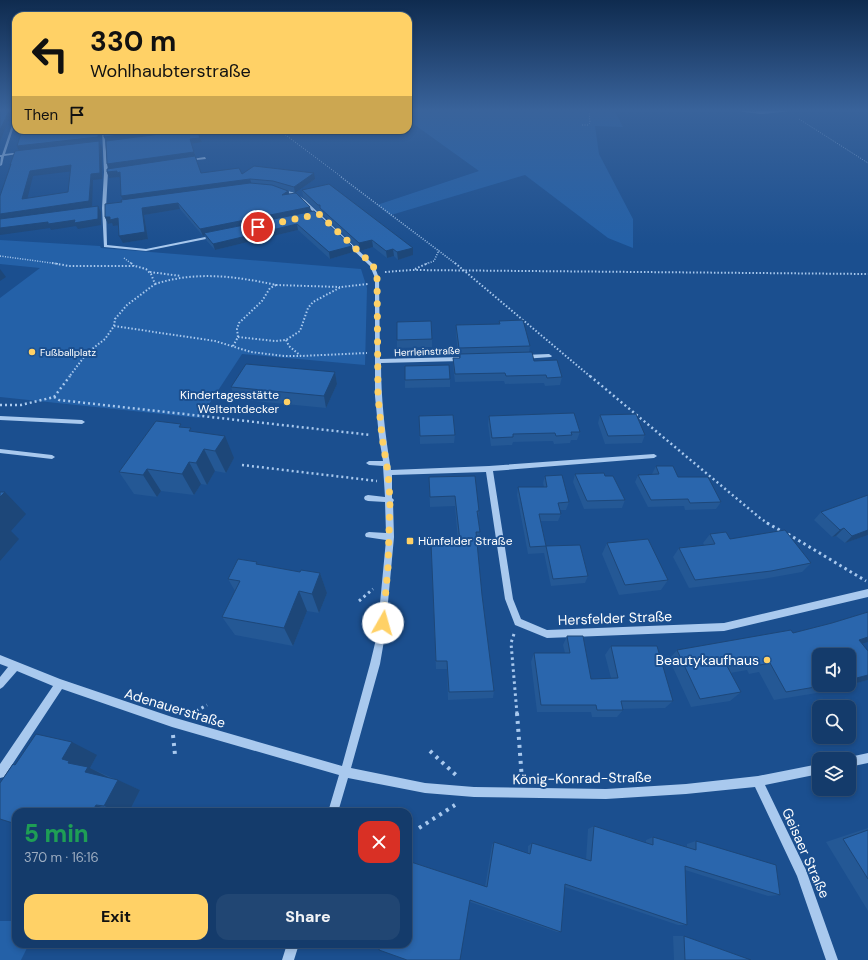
<!DOCTYPE html>
<html lang="en">
<head>
<meta charset="utf-8">
<style>
	body { margin:0; font-family:"DM Sans",sans-serif; background:#214673; color:#f1f3f6; height:100vh; display:flex; flex-direction:column; font-size:15px; white-space:nowrap }
	* { box-sizing:border-box; margin:0 }
	p { font-size:13px; color:#9dadc1 }
	.icon { flex:none; width:22px; height:22px; fill:none; stroke:currentColor; stroke-width:2; stroke-linecap:round; stroke-linejoin:round }
	.map { position:relative; flex:1; overflow:hidden }
	.sheet { position:absolute; left:12px; top:808px; width:400px; height:140px; display:flex; flex-direction:column; background:#143b6b; border-radius:12px; box-shadow:0 2px 6px #0003,0 0 0 1px #33557e }
	.sheet>* { flex:none }
	.hud { position:absolute; left:12px; top:12px; width:400px; height:122px; border-radius:12px; box-shadow:0 2px 6px #0003,0 0 0 1px #33557e; background:#ffd166; color:#111; overflow:hidden }
	.controls { position:absolute; left:812px; top:648px; display:grid; gap:8px }
	.controls a { display:grid; place-items:center; width:44px; height:44px; border-radius:8px; background:#143b6b; box-shadow:0 2px 6px #0003,0 0 0 1px #33557e; font-size:20px }
	.pin { position:absolute; display:grid; place-items:center; width:34px; height:34px; color:#fff; margin:-17px; border:2px solid #fff; border-radius:50%; box-shadow:0 1px 4px #0007 }
	.me { position:absolute; width:44px; margin:-22px; rotate:7deg; stroke-linejoin:round; filter:drop-shadow(0 0 3px #0008) }
	.turn { display:flex; align-items:center; gap:14px; height:84px; padding:0 12px; font-size:18px }
	.turn .icon { width:52px; height:52px; stroke-width:2.5 }
	.turn b { display:block; font-size:28px; line-height:34px }
	.then { display:flex; align-items:center; height:38px; padding:0 12px; background:#0003; gap:8px; font-size:15px }
	.round { display:grid; place-items:center; flex:none; width:42px; height:42px; border-radius:12px; background:#214673 }
	.summary { display:flex; align-items:center; justify-content:space-between; height:68px; padding:0 12px }
	h1 { font-size:24px; font-weight:800; line-height:30px; color:#1e9e55 }
	.action { display:flex; gap:8px; margin-top:auto; padding:8px 12px }
	.action a { flex:1; height:46px; border-radius:12px; background:#ffd166; color:#111; font-size:16px; font-weight:800; line-height:46px; text-align:center }
	.action a+a { background:#214673; color:#f1f3f6 }
	.map>svg:first-child { display:block }
	.green { fill:#2461a8 }
	.lines { fill:none; stroke-linecap:round; stroke-linejoin:round }
	.stream { fill:#9cc4f0; fill-rule:evenodd }
	.path-far5 { stroke:#a9c9ee; stroke-width:1; stroke-dasharray:1 1.5; stroke-linecap:butt }
	.path-far4 { stroke:#a9c9ee; stroke-width:1.5; stroke-dasharray:1 1.5; stroke-linecap:butt }
	.path-far3 { stroke:#a9c9ee; stroke-width:2; stroke-dasharray:1.5 2; stroke-linecap:butt }
	.path-far2 { stroke:#a9c9ee; stroke-width:2.5; stroke-dasharray:2 3; stroke-linecap:butt }
	.path-far1 { stroke:#a9c9ee; stroke-width:3; stroke-dasharray:2.5 3.5; stroke-linecap:butt }
	.path { stroke:#a9c9ee; stroke-width:4; stroke-dasharray:3 5; stroke-linecap:butt }
	.minor { fill:#a9c9ee; fill-rule:evenodd }
	.wall { fill:#245895 }
	.shaded-wall { fill:#1d4779 }
	.building { fill:#2a66ad; stroke:#1d4779; fill-rule:evenodd }
	.route { stroke:#ffd166; stroke-width:7; stroke-dasharray:0 12.6 }
	.poi-dot { fill:#ffd166; stroke:#1b4f8f; stroke-width:1.5 }
	.labels { text-anchor:middle; stroke-width:4; stroke-linejoin:round; paint-order:stroke }
	.far-street-label { font-size:10px; fill:#fff; stroke:#1b4f8f }
	.far-poi-label { font-size:10px; fill:#fff; stroke:#1b4f8f; text-anchor:start }
	.poi-label { font-size:12px; fill:#fff; stroke:#1b4f8f; text-anchor:end }
	.near-street-label { font-size:14px; fill:#fff; stroke:#1b4f8f }
	.near-poi-label { font-size:14px; fill:#fff; stroke:#1b4f8f; text-anchor:end }
</style>
</head>
<body>
<div class="map">
<svg width="868" height="960" viewBox="0 0 868 960">
	<rect width="100%" height="100%" fill="#1b4f8f"/>
	<path class="green" d="M408 110H614L623 127 595 126 599 154 633 219V248L608 238 525 175 391 215 377 205 479 171 408 120Z
		M0 240 100 246 101 248 361 269 367 288 365 365 242 354 200 418 0 397V298L40 268 0 264Z
		M0 921H16V944H29L21 960H0Z"/>
	<g class="lines">
		<path class="stream" d="M745 110 767 111 787 110 767 113Z"/>
		<path class="path-far5" d="M799 119 868 163
			M582 125H588L590 123 589 110
			M279 130 343 178"/>
		<path class="path-far4" d="M341 177 456 264
			M0 256 59 264
			M124 258 132 264
			M426 264 434 261 439 250"/>
		<path class="path-far3" d="M52 263 69 266H135L146 269 151 274 155 284 127 305 115 319 114 326 105 339 87 353 69 377
			M131 263 134 266
			M455 263 591 377
			M415 269 428 263
			M150 272 181 276
			M385 272 412 270 868 274
			M155 284C196 271 235 276 276 285L270 288 262 301 239 323 237 329 238 337 233 346
			M276 285 340 287
			M114 326 215 341 251 352 284 356H301
			M238 337 275 341 286 340 300 331 308 308 313 302 341 287 368 284
			M286 340 289 346 301 356 367 353"/>
		<path class="path-far2" d="M590 376 760 518 769 524
			M54 397 70 376
			M0 405H21L54 397 59 400 371 435
			M242 465 377 481"/>
		<path class="path-far1" d="M767 523 783 532
			M788 534 866 581
			M359 601 373 589
			M514 634 511 643 517 714
			M191 714 207 705"/>
		<path class="path" d="M517 713 522 780
			M190 714 193 713
			M173 735 175 755
			M430 751 458 777
			M419 828 455 805"/>
		<path class="minor" d="M729 110 761 112 801 110 761 114Z
			M16 115V120L5 154 22 152 24 153 4 156 2 165 0 166 1 157H0V155H2L15 116Z
			M102 130H104L108 172 106 208 107 245 146 249 215 235H216V237L146 251 104 247 102 208 104 172Z
			M205 157 206 159 187 161 185 160Z
			M278 189 293 192 305 200 374 265 379 278 380 359 461 357 464 359 461 361 381 363C381 399 385 434 391 470L489 466 654 454 657 456 654 458 493 471 513 599 521 619 547 630 724 623 868 589V597L724 631 547 638 515 625 505 599 486 472 392 475V498L394 500 393 502 394 537 385 635 380 664 351 768 425 783 474 787 606 789 686 784 758 776 819 764V774L765 785 806 870 838 960H826L797 876 755 787 686 794 606 799 474 797 425 793 348 778 338 812H328L339 775 172 727 62 689 4 777 0 778V764L53 686 17 671 3 687 0 689V677L8 667 0 664V655L60 679 172 717 342 766 370 664 377 635 386 540 366 537 365 535 366 533 369 532 386 533 385 502 368 501 365 500 364 498 365 496 368 495 385 497 383 466 369 465 366 463 369 461H383L379 437 375 396V278L370 266 303 202 291 194 278 191Z
			M549 354 552 356 551 357 523 359 520 357 523 355Z
			M0 416 82 420 85 422 82 424 0 420Z
			M0 449 52 455 55 457 52 459 0 453Z
			M868 753V763L849 767V759L845 758Z
			M287 944H299L294 960H282Z"/>
	</g>
	<path class="wall" d="M104 130H197L202 142 192 144 201 173 242 174 315 179 295 193 289 191V194L310 207 311 212 353 252 330 259 298 230 215 250 206 240 205 235 203 236 180 209 144 215 148 239 123 243 119 225 113 226 112 223 108 224 105 217 123 200 121 196 120 178 119 177 109 178 107 172 109 168 106 140 104 137Z
		M302 190 413 255 398 260 394 256 387 258 373 247 360 251 322 214 321 212H319L303 197Z
		M499 321 530 346 529 352 534 361 562 377 560 385 545 386 544 383 505 384 504 381 455 382 453 366V358H459L460 356H458L456 333V325L499 324Z
		M432 339V347L397 348V340Z
		M335 372 337 384 326 408 235 399 231 387Z
		M450 379V387L405 388V380Z
		M600 415 645 435 642 443 605 444 598 423Z
		M419 416 455 435 454 443 420 444Z
		M489 416 580 432 577 440H571L570 443 554 444 553 441 513 442 512 445 491 446 488 424Z
		M183 427 192 432 234 458 226 473 215 471 207 485 201 484 194 495 161 491 157 497 134 494 119 472Z
		M656 466 678 477 721 502 716 509 685 510 684 506 648 507 635 482 638 475H652V474Z
		M575 474 625 500 622 508 584 509 573 482Z
		M545 476 569 502 566 510H560L561 514 558 521H541L546 546 588 576 585 583 551 586 544 553 528 554 517 495 518 487H544L543 483Z
		M429 477 479 511 478 519 480 532 478 542H477L482 595 494 691 493 698 448 700 447 669H436L431 542H458L455 506 430 507Z
		M868 495V535L845 543 836 536 832 537 814 520 821 512Z
		M710 534 730 539 811 563 802 572 763 579 689 588 673 557 679 548 704 545 703 543Z
		M607 543 668 580 661 590 619 595 602 554Z
		M258 565 300 572 320 573 327 593 319 613 307 611 293 646 235 635 222 617 235 591 228 579Z
		M868 612V642L862 644 868 680 849 685V655L819 685H849L823 692 774 700 759 672 749 674 747 670 730 673 741 692 730 701 691 707 669 659 677 650 793 633 832 623Z
		M567 636 591 679 611 678 605 655 611 646 673 701 665 708 623 709V710L617 717H592L591 712H537L531 662 534 653H565L563 645Z
		M97 755 90 768 140 790 129 812H16L15 765Z
		M594 826 646 842V840L653 837 687 847V844L696 841 780 895 768 896 685 870 687 925H678L565 887 561 932H557L470 902 407 960 485 887 492 845 494 842 528 853V846L532 843 586 860 588 829Z
		M868 828V911L826 842Z
		M673 936H684L751 960H674Z"/>
	<path class="shaded-wall" d="M9 111 11 115 0 141V130Z
		M99 130H100V142H99L102 147V179L93 180 92 207 0 220V214L89 201 91 174 100 173 19 151 17 146Z
		M157 130H167L168 134 106 141 104 137Z
		M200 138 202 142 191 144 190 139Z
		M194 152 196 157 109 169 107 164Z
		M71 165 74 171 33 176 26 204 22 199 30 171Z
		M117 171 120 172 122 178H120L119 177 109 178 107 172Z
		M314 173 315 179 295 193 294 187Z
		M250 179 252 185 124 202 121 196Z
		M288 191 290 197 282 195Z
		M178 203 180 209 144 215 148 239 123 243 119 236 142 208Z
		M98 206 101 212V225L78 229 76 226 51 230 50 228 0 235V228Z
		M310 207 311 213 204 233 205 235 203 236 200 229Z
		M105 217H110L118 218 121 225 113 226 112 223 108 224Z
		M297 224 298 230 215 250 213 244Z
		M372 240 373 247 360 251 359 243Z
		M352 246 353 252 330 259 329 252Z
		M413 248V255L398 260 397 252Z
		M393 249 394 256 387 258 386 251Z
		M0 269 6 277 0 281Z
		M335 372 337 384 326 408 324 396Z
		M225 436 234 458 226 473 215 451Z
		M204 449 215 471 207 485 196 463Z
		M189 462 201 484 194 495 182 474Z
		M147 469 161 491 157 497 143 475Z
		M5 492 26 514 11 531 19 539 0 561V497Z
		M844 528 836 536 832 537 840 530Z
		M868 530V535L845 543 852 536Z
		M320 573 327 593 319 613 312 594Z
		M299 591 307 611 293 646 284 628Z
		M868 637V642L845 649 859 640Z
		M868 675V680L849 685V680Z
		M834 685H849L823 692Z
		M72 742 97 755 90 768 112 779 85 772 62 759Z
		M118 780 140 790 129 812H120L104 806Z
		M96 805 117 812H92Z"/>
	<path class="building" d="M0 110 9 111 0 130Z
		M22 130H99L98 137 17 146Z
		M104 130H157L104 137Z
		M168 130H197L200 138 190 139 194 152 107 164 106 141 168 133Z
		M99 141 100 173 91 174 89 201 0 214V196L11 164 10 165 15 151ZM71 165 68 192 22 199 30 171Z
		M195 156 201 173 239 168 242 174 254 166 314 173 294 187 273 181 250 179 121 196 120 172 117 173V171L107 172V169Z
		M250 183 272 185 288 191 282 195 296 193 310 207 200 229 178 203 142 208 145 232 119 236 118 218 110 220V217H105V204L122 202 121 200Z
		M329 184 413 248 397 252 393 249 386 251 372 240 359 243 320 208V205H318L302 190Z
		M98 206V219L74 223 75 220 48 224V222L0 228V219Z
		M314 211 352 246 329 252 297 224 213 244 204 233Z
		M523 320 530 346 459 348 456 325 500 324 499 321Z
		M431 321 432 339 397 340V322Z
		M532 352 534 361 557 360 562 377 547 378 546 375 506 376 505 373 455 374 453 358H460V354Z
		M246 364 335 372 324 396 231 387Z
		M449 365 450 379 405 380V366Z
		M574 413 580 432H571L572 435 556 436 555 433 513 434V437L492 438 489 416Z
		M636 414 645 435 608 436 600 415Z
		M453 415 455 435 420 436 419 416Z
		M156 421 181 424 179 427 191 428 189 431 225 436 215 451 204 449 196 463 189 462 182 474 147 469 143 475 119 472Z
		M656 466H673L678 477H708L721 502 690 503 688 499 651 500 638 475 659 474Z
		M604 473 605 476H613L625 500 587 501 575 474Z
		M562 475 569 502 558 503 561 514H539L546 546 530 547 518 487H547L545 476Z
		M475 476 479 511H477L480 532H476L482 595 494 691 449 692 447 661H436L431 542 460 541 455 496 430 497 429 477Z
		M0 492H5L0 497Z
		M868 495V530L852 536 844 528 840 530 821 512Z
		M785 530 811 563 771 571 695 580 679 548 715 544 710 534 726 532 730 539Z
		M648 539 668 580 625 585 607 543Z
		M580 545 588 576 553 579 546 546Z
		M238 559 257 562 256 564 300 572 301 570 320 573 312 594 299 591 284 628 222 617 240 581 228 579Z
		M868 612V637L859 640 868 651V675L849 680V655H819V685H827L786 692 770 663 760 665 757 661 727 666 741 692 700 699 677 650 791 630 793 633 832 623Z
		M567 636H583L591 679 618 678 611 646H657L673 701H621L623 710H597L596 705H541L534 653H570Z
		M36 734 72 742 62 759 69 761 68 763 88 767 85 772 118 780 104 806 96 805 92 812H16V824L0 819V783L13 764 15 765Z
		M594 826 653 845V837L696 850V841L776 865 780 895 685 866 687 925 565 884 561 932 470 900 460 960H407L379 950 380 944H408V861L487 887 494 842 530 854 532 843 591 861Z
		M868 830V879L843 839Z
		M684 936 751 960H685Z"/>
	<linearGradient id="sky" x2="0" y2="1"><stop stop-color="#0f2b4f"/><stop offset="0.45" stop-color="#39639b"/><stop offset="1" stop-color="#39639b" stop-opacity="0"/></linearGradient>
	<rect width="868" height="245" fill="url(#sky)"/>
	<g class="lines">
		<path class="route" d="M258 227 319 214 372 264 377 273 378 396 382 437 388 473 390 500 388 567 383 623"/>
	</g>
	<g class="poi-dot">
		<circle cx="32" cy="352" r="4"/>
		<circle cx="287" cy="402" r="4"/>
		<rect x="406" y="537" width="8" height="8" rx="2"/>
		<circle cx="767" cy="660" r="4"/>
	</g>
	<g class="labels">
		<g class="far-street-label">
			<text transform="translate(427 351) rotate(-2)" y="4">Herrleinstraße</text>
		</g>
		<g class="far-poi-label">
			<text x="40" y="356">Fußballplatz</text>
		</g>
		<g class="poi-label">
			<text x="279" y="399">Kindertagesstätte<tspan x="279" dy="14">Weltentdecker</tspan></text>
			<text x="418" y="545" text-anchor="start">Hünfelder Straße</text>
		</g>
		<g class="near-street-label">
			<text transform="translate(615 618) rotate(-2)" y="5">Hersfelder Straße</text>
			<text transform="translate(175 708) rotate(17)" y="5">Adenauerstraße</text>
			<text transform="translate(582 778) rotate(-1)" y="5">König-Konrad-Straße</text>
			<text transform="translate(806 853) rotate(66)" y="5">Geisaer Straße</text>
		</g>
		<g class="near-poi-label">
			<text x="759" y="665">Beautykaufhaus</text>
		</g>
	</g>
</svg>
<div class="controls">
<a><svg class="icon" aria-label="sound" viewBox="0 0 24 24"><path d="M4 9h4l5-4v14l-5-4H4zM17 9q2 3 0 6"/></svg></a>
<a><svg class="icon" aria-label="search" viewBox="0 0 24 24"><circle cx="10" cy="10" r="6"/><path d="M15 15l6 6"/></svg></a>
<a><svg class="icon" aria-label="layers" viewBox="0 0 24 24"><path d="M12 4l9 5-9 5-9-5zM3 14l9 5 9-5"/></svg></a>
</div>
<div class="pin" style="left:258px;top:227px;background:#d93025"><svg class="icon" aria-label="arrive" viewBox="0 0 24 24"><path d="M6 21V4h12l-3 4 3 4H6"/></svg></div>
<svg class="me" style="left:383px;top:623px" viewBox="-20 -20 40 40"><circle r="19" fill="#fff"/><path d="M0-13L10 11 0 6-10 11z" fill="#ffd166"/></svg>
<div class="hud">
<div class="turn"><svg class="icon" aria-label="left" viewBox="0 0 24 24"><path d="M17 20v-9H6M10 6l-5 5 5 5"/></svg><div><b>330 m</b>Wohlhaubterstraße</div></div>
<div class="then">Then<svg class="icon" aria-label="arrive" viewBox="0 0 24 24"><path d="M6 21V4h12l-3 4 3 4H6"/></svg></div>
</div>
<section class="sheet">
<div class="summary"><div><h1>5 min</h1><p>370 m · 16:16</p></div><a class="round" style="background:#d93025;color:#fff"><svg class="icon" aria-label="close" viewBox="0 0 24 24"><path d="M6 6l12 12M18 6L6 18"/></svg></a></div>
<div class="action"><a>Exit</a><a>Share</a></div>
</section>
</div>
</body>
</html>
